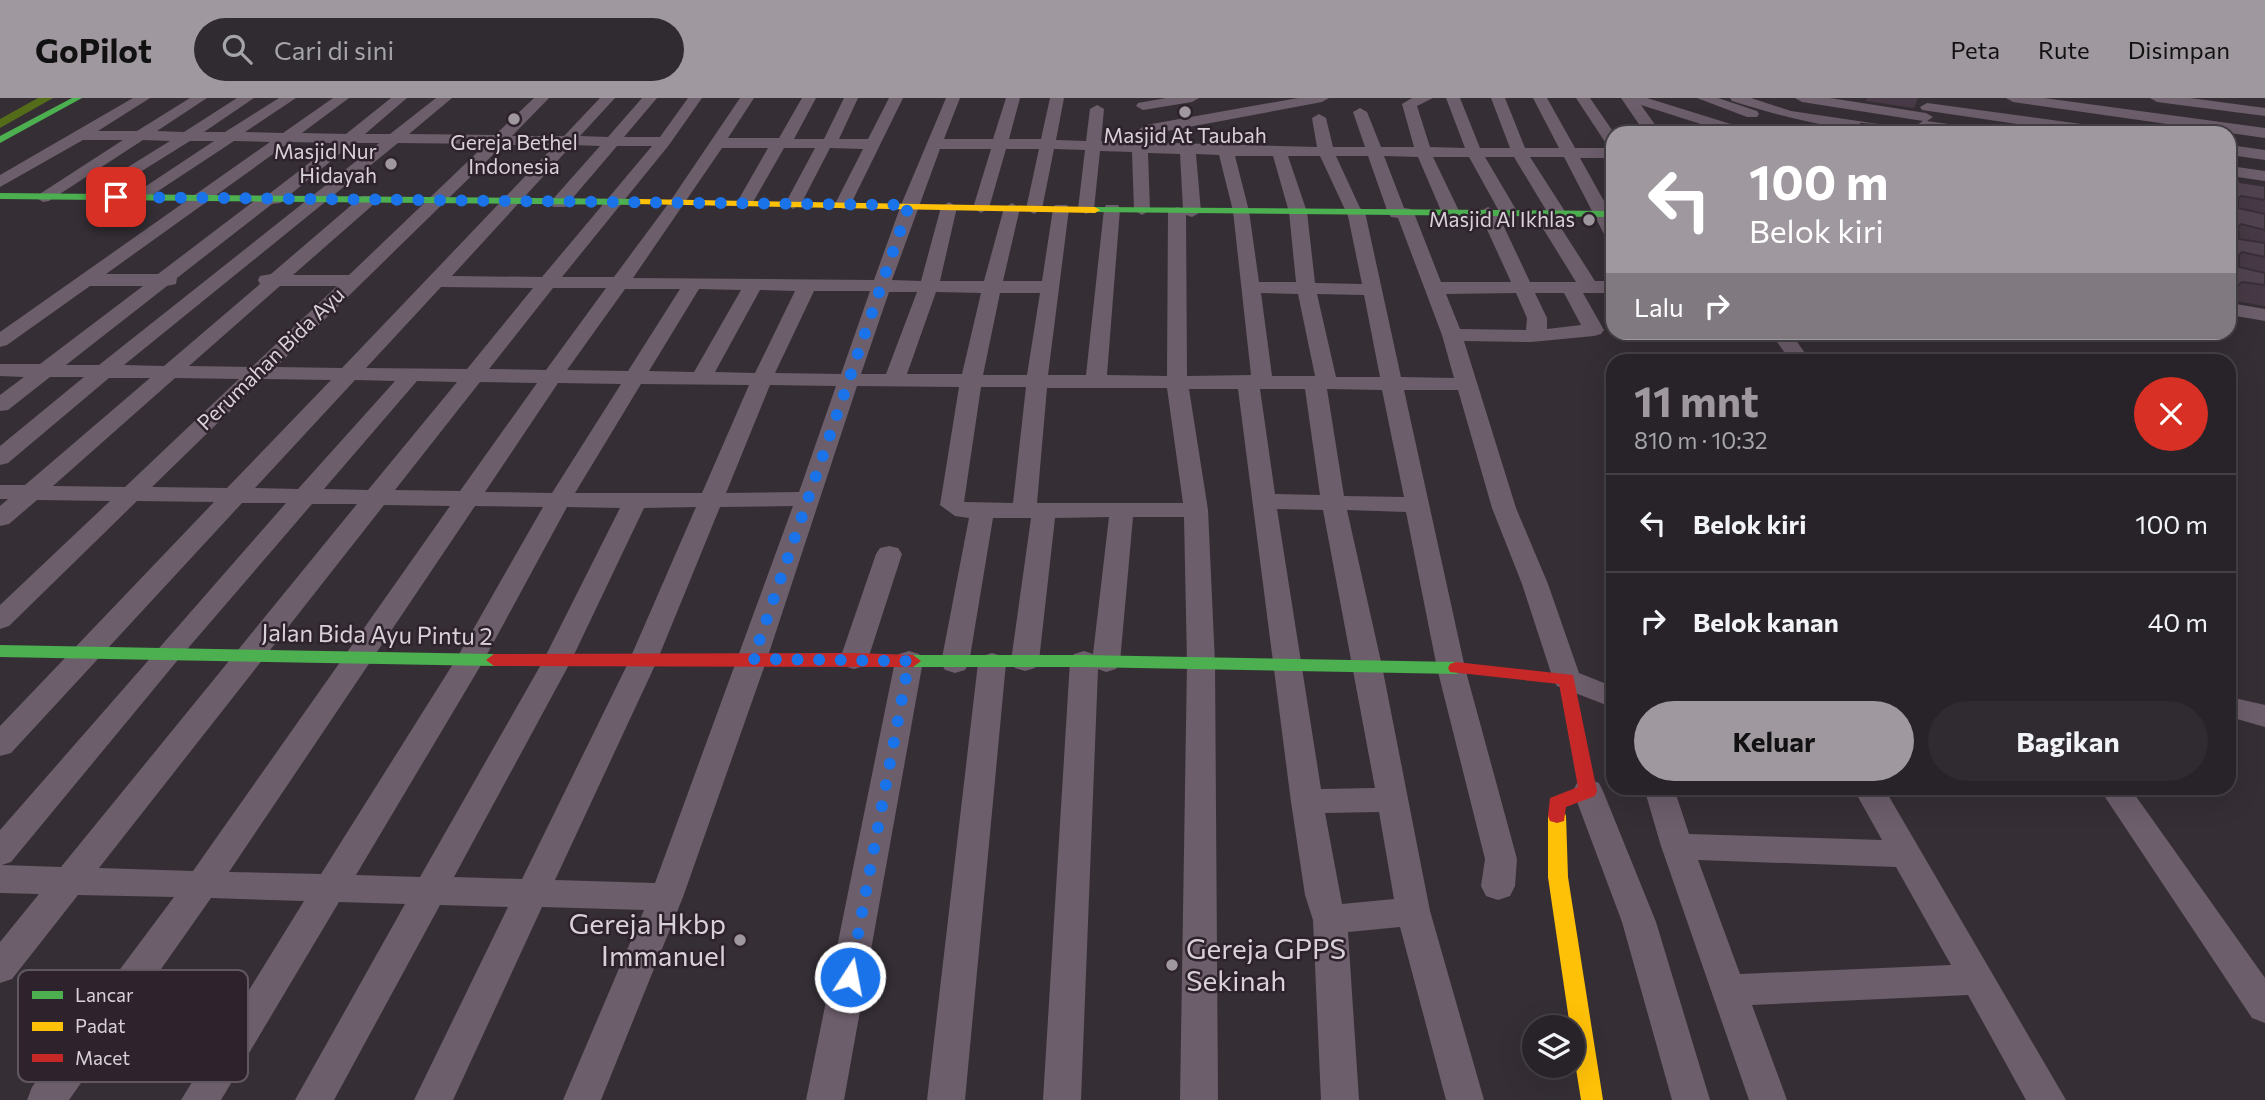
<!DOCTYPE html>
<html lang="id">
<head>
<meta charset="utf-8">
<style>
	body { margin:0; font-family:Commissioner,sans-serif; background:#302b30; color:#f1f3f6; height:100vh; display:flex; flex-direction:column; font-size:26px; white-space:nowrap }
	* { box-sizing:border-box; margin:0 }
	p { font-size:23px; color:#a5a4a8 }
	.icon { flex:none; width:38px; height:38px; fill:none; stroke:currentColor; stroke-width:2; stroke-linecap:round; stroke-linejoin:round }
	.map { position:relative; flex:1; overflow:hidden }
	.side { position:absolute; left:1606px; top:256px; width:630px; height:441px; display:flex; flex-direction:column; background:#282328; border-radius:21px; box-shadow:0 7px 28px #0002,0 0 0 2px #444045 }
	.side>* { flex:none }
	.hud { position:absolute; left:1606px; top:28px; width:630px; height:214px; border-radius:21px; box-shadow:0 7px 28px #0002,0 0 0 2px #444045; background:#a0989f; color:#fff; overflow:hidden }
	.fabs { position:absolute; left:1522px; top:917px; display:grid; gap:14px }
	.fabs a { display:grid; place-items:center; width:63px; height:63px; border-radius:50%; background:#282328; box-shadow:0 7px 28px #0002,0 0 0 2px #444045; font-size:35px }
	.pin { position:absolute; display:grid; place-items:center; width:60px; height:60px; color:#fff; margin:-30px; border-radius:14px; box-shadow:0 4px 10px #0006 }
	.me { position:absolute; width:77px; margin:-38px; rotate:11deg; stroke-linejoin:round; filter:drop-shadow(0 0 5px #0008) }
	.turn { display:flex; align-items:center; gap:24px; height:147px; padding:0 28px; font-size:32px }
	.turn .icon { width:91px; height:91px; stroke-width:2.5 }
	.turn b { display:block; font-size:49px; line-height:60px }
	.then { display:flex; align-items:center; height:66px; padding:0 28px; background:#0003; gap:14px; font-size:26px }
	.round { display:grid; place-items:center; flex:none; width:74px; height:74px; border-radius:37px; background:#302b30 }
	.head { display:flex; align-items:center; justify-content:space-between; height:119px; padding:0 28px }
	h1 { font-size:42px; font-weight:700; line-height:52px; color:#a0989f }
	.action { display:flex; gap:14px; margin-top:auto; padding:14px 28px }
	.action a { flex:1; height:80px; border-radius:42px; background:#a0989f; color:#111; font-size:28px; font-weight:700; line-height:80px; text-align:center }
	.action a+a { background:#302b30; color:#f1f3f6 }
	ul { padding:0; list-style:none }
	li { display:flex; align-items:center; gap:21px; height:98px; padding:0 28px; border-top:2px solid #444045 }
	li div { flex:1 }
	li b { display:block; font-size:26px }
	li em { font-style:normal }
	header { display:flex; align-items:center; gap:42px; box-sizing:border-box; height:98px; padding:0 35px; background:#a0989f; color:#111 }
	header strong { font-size:33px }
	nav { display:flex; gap:38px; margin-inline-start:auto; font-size:24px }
	.search { width:490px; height:63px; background:#302b30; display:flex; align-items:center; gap:18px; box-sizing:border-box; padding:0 24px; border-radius:38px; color:#a5a4a8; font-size:26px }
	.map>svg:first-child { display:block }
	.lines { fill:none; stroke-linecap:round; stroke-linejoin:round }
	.canal { fill:#546c1a; fill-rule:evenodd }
	.street { fill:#6c5e6b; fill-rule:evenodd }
	.fast { fill:#4caf50; fill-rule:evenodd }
	.slow { fill:#ffc107; fill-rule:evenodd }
	.jam { fill:#c62828; fill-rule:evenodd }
	.wall { fill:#473a46 }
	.building { fill:#524351; stroke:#392f39; stroke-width:2 }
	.route { stroke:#1a73e8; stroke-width:12; stroke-dasharray:0 21.6 }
	.poi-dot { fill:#a0989f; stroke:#2e222d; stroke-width:2.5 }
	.labels { text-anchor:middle; stroke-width:5; stroke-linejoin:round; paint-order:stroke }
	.far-poi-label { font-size:21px; fill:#d9d1d8; stroke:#2e222d }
	.far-street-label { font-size:21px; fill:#d9d1d8; stroke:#2e222d }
	.street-label { font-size:24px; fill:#d9d1d8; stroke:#2e222d }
	.near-poi-label { font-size:28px; fill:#d9d1d8; stroke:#2e222d; text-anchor:end }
	.key { fill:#2e222d; stroke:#615760; stroke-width:2 }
	.key-label { font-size:19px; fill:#d9d1d8 }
</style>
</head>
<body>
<header>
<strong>GoPilot</strong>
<div class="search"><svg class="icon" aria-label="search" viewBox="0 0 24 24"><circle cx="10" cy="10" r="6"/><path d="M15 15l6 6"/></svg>Cari di sini</div>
<nav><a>Peta</a><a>Rute</a><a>Disimpan</a></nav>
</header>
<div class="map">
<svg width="2265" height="1002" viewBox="0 0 2265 1002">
	<rect width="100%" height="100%" fill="#352f35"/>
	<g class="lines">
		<path class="canal" d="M38 0H53L0 30V21Z"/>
		<path class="street" d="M133 0H150L98 33H137L190 0H207L157 33 184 34 237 0H254L204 34H225L279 0H296L245 34 283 35 333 0H349L302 35 346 36 391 0H407L365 36H390L436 0H452L409 36 495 37 534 0H549L512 38H564L600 0H615L580 38 608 39 642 0H657L624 39H660L688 0H702L669 47 562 179H614L671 102 740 0H754L728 40H779L802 0H816L794 41H824L844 0H858L839 41H868L889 0H903L849 110 843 111 835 106 863 51 830 50 801 106 793 111 785 106 815 50H784L752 106 744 111 736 106 768 50H722L633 180 874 182 901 107 946 0H960L944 41H993L1006 0H1020L1009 41H1041L1050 0H1064L1056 42 1086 43 1090 11 1097 7 1104 11 1101 43 1317 49 1312 20 1319 16 1326 20 1333 49H1365L1353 14 1360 10 1367 14 1381 49H1414L1402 6 1412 0H1433L1417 8 1430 49 1465 50 1446 0H1460L1480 50H1510L1491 0H1505L1525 50H1559L1533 0H1547L1575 50H1609L1576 0H1590L1614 35V60H1580L1614 121V143L1605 138 1564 59H1530L1566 115 1563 119H1554L1595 183H1614V195H1583L1604 232 1601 236 1594 238 1531 244 1464 243 1516 410 1548 486 1579 575 1614 589V610L1557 588 1553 581 1522 486 1492 410 1458 292H1404L1465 570 1517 761 1515 788 1510 798 1498 802 1486 798 1481 788 1485 761 1437 570 1406 414 1347 412 1382 568 1430 813 1484 1002H1446L1400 829 1348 834 1359 1002H1321L1313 822 1305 797 1291 704 1238 291H1189L1208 412 1215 565 1218 1002H1180L1187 565 1184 419H1133L1120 564 1116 571 1106 574 1098 571 1081 1002H1043L1070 563 1074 556 1084 553 1093 556 1109 419 1055 420 1039 563 1035 570 1025 573 1015 570 1011 563 1031 420H993L969 565 965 572 955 575 945 572 941 565 969 420 955 418 940 407 959 289 857 288 767 561 683 799 601 1002H563L644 812 542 809 453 1002H414L508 809 440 807 334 1002H295L405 806 339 804 221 1002H181L304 803 211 800 69 1002H27L32 989 174 799 78 797 12 881 0 885V844L39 796 0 795V732L286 405H242L11 655 0 658V628L214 404 137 403 9 528 0 531V507L110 403 37 402 9 426 0 428V408L8 401H0V387H25L150 280H109L8 365 0 367V348L84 279H50L8 312 0 313V297L24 279 0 278V266H40L143 188H90L7 247 0 249V234L270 44 234 43 140 105 134 104 132 100 134 96 214 43H190L92 104 84 99 86 95 170 43 143 42 49 103 43 104 35 99 123 42H83L0 89V77ZM290 44 335 45 269 96 262 97 158 176H106ZM353 45H379L99 267H66L167 188 176 186 177 180 272 106 280 105ZM398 45 486 46 349 177H293L374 106 376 102 374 98H362L271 176 260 178 258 182 260 186 164 268 124 267ZM503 47H555L342 270 276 269ZM572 47 600 48 553 101 551 105 553 109H565L617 48H652L542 179 452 178ZM940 51H991L973 110 981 115 989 110 1006 51H1039L1026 111 1034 116 1042 111 1054 51 1085 52 1078 111 1086 116 1094 111 1100 53 1132 54 1134 112 1142 117 1150 112 1148 55 1180 56 1183 111 1177 109 1168 114 1167 278 1107 277 1120 111 1118 107H1106L1104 111 1086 277H1048L1069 111 1067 107H1055L1053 111 1042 183H1003L1020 110 1012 105 1004 110 984 183H940L957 109 949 104 941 109 921 183 892 182ZM1196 56 1219 57 1233 113 1251 277 1187 278 1186 117 1192 119 1201 114ZM1235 58H1273L1289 114 1296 184H1259L1249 113ZM1288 58H1320L1348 118 1362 186 1315 185 1307 114ZM1336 58H1368L1388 115 1391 119 1398 120 1442 237 1454 280 1401 279 1365 114 1360 110ZM1384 58 1418 59 1442 115 1451 120 1460 115 1433 59H1469L1500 115 1509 120 1518 115 1485 59H1514L1546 112H1537L1534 116 1576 184H1530L1497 114 1488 109 1479 114 1511 184H1441L1414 115 1411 111 1404 110ZM280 188H337L252 269 189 268ZM441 189 533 190 467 271 366 270ZM553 190H606L546 272 489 271ZM625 191H680L628 273 567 272ZM699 191 741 192 694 274 649 273ZM760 192 795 193 755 275 715 274ZM814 193H870L841 276 775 275ZM889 194H917L886 276H861ZM936 194 981 195 962 276H907ZM1000 195H1040L1027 277H983ZM1261 195 1298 196 1315 278H1272ZM1516 195 1527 220 1526 232 1460 231 1446 196ZM1535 195H1564L1581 227 1547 231V220ZM1317 196 1364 197 1380 279H1336ZM175 280 239 281 125 389 53 388ZM263 281 331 282 227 390 152 389ZM355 282 395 283 298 391 255 390ZM417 283 457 284 368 392 324 391ZM480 284 537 285 460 393 395 392ZM558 285 621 286 552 395 485 394ZM641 286 749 287 702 395H575ZM770 287 836 288 799 394 726 395ZM981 289H1026L1013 405 964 404ZM1047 290H1167L1183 405H1037ZM1260 291H1305L1320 397 1275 396ZM1327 291 1382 292 1404 399 1344 398ZM312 406H357L61 769 2 767 11 764 177 563ZM384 407 450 408 193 773 99 770ZM475 408 543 409 458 558 321 776 229 774ZM793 408 655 785 555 782 657 563 720 409ZM567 409 620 410 543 563 420 779 356 777 484 562ZM696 409 629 563 522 781 454 779 571 563 644 410ZM1277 411 1323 412 1375 690 1321 691ZM1379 714 1394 801 1342 806 1325 715Z
			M1166 0H1199L1192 4 1143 12 1136 8 1138 5Z
			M1298 0H1329L1322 4 1146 37 1138 32 1146 27Z
			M1621 0H1647L1750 32 1753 35H1729L1641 7 1661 35H1645Z
			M1697 0H1718L1757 13 1759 16 1757 19H1747Z
			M1730 0H1751L1791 13 1905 30 1913 35C1850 35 1791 22 1732 3Z
			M1795 0H1830L1926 15 1933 19 1927 23 1962 28 1970 33C1957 38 1928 36 1917 27L1923 23 1802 4Z
			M2006 0H2044L2265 30V40L2013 4Z
			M2150 0H2190L2265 10V18L2157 4Z
			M1927 5 2111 30 2119 35H2079L1922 12 1920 9Z
			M2230 47 2265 52V62L2230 57Z
			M2230 68 2265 73V83L2230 78Z
			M2230 205 2265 211V223L2230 217Z
			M1770 234H1790L1810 262H1790Z
			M889 448 898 450 902 456 868 561 864 568 854 571 844 568 840 561 876 456 880 450Z
			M909 553 919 556 923 563 844 1002H806L895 563 899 556Z
			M992 555 1002 558 1006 565 965 1002H927L978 565 982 558Z
			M2230 599 2265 607V629L2230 619Z
			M1588 681 1599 685 1603 693 1656 824 1710 1002H1672L1622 824 1573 693 1577 685Z
			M1644 690H1674L1689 736 1882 742 1853 690H1884L2066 1002H2026L1968 897 1752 907 1787 1002H1749L1661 748ZM1698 762 1896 769 1951 867 1740 876Z
			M2099 690H2130L2265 880V925L2252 920Z"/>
		<path class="fast" d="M72 0H82L0 45V38Z
			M0 95 639 101 644 104 639 107 0 101Z
			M1095 109 1614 113V119L1091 114V110Z
			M0 547 494 556 502 562 494 568 0 559Z
			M913 557H1084L1456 564 1462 566 1464 570 1462 574 1456 576 1084 569H913L905 563Z"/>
		<path class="slow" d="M639 101 1095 109 1100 112 1095 115 635 106V102Z
			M1557 711 1564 713 1566 718 1568 779 1603 1002H1581L1573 952V929H1570L1548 779V718L1550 713Z"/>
		<path class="jam" d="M854 555 913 557 921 563 913 569 494 568 486 562 494 556Z
			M1456 564 1573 577 1597 693 1595 698 1566 709 1564 723 1557 725 1550 723 1548 718 1550 700 1578 689 1559 586 1450 574 1448 570 1450 566Z"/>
	</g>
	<path class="wall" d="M1867 0H1918L1914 10 1866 3Z
		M1860 26 1907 35 1856 34Z
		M2230 79 2240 84 2265 88V208L2230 202V203Z"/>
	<path class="building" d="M1860 26 1909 29 1907 35H1905Z
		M2230 79 2238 80 2240 84 2265 88V102L2241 98 2238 100V110L2265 116V132L2241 126 2238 129 2239 141 2265 145V159L2242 154 2239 157V169L2265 175V187L2242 184 2239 187 2230 185Z"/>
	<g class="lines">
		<path class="route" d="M116 99 909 107 753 561 909 563 850 879"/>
	</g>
	<g class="poi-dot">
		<circle cx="1185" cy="14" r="7"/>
		<circle cx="514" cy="21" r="7"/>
		<circle cx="391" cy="66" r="7"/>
		<circle cx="1589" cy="122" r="7"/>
		<circle cx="740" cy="842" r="7"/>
		<circle cx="1172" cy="867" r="7"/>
	</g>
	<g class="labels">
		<g class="far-poi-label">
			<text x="1185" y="45">Masjid At Taubah</text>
			<text x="514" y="52">Gereja Bethel<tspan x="514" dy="24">Indonesia</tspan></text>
			<text x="377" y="61" text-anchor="end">Masjid Nur<tspan x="377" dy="24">Hidayah</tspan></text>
			<text x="1575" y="129" text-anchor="end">Masjid Al Ikhlas</text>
		</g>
		<g class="far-street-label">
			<text transform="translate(271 261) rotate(-44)" y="7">Perumahan Bida Ayu</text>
		</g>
		<g class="street-label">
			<text transform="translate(377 537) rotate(1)" y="8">Jalan Bida Ayu Pintu 2</text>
		</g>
		<g class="near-poi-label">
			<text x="726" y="836">Gereja Hkbp<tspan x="726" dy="32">Immanuel</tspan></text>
			<text x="1186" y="861" text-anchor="start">Gereja GPPS<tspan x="1186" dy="32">Sekinah</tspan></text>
		</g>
	</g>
	<rect x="18" y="872" width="230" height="112" rx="10" class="key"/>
	<rect x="32" y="893" width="31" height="8" fill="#4caf50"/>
	<rect x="32" y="924" width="31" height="9" fill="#ffc107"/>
	<rect x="32" y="956" width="31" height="8" fill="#c62828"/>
	<g class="key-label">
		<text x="75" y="904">Lancar</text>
		<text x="75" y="935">Padat</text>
		<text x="75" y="967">Macet</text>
	</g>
</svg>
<div class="fabs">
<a><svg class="icon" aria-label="layers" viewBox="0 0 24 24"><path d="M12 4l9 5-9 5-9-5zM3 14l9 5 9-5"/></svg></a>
</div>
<div class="pin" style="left:116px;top:99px;background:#d93025"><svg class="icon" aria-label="arrive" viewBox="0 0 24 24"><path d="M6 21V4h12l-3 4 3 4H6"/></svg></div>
<svg class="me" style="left:850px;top:879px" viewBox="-20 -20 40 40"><circle r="17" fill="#1a73e8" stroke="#fff" stroke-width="3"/><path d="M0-11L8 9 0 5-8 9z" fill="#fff"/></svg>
<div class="hud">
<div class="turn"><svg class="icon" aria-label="left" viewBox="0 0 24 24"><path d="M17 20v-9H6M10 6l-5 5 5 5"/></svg><div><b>100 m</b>Belok kiri</div></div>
<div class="then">Lalu<svg class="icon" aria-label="right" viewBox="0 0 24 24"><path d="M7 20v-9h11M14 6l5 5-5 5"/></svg></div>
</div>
<section class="side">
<div class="head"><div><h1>11 mnt</h1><p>810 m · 10:32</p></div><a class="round" style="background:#d93025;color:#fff"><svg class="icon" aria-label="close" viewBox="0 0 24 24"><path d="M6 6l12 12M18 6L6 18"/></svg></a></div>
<ul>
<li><svg class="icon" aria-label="left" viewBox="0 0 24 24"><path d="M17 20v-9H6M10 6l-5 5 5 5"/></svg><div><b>Belok kiri</b></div><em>100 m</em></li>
<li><svg class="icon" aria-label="right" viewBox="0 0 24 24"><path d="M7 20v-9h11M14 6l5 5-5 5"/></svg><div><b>Belok kanan</b></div><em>40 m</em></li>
</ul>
<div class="action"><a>Keluar</a><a>Bagikan</a></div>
</section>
</div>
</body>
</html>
